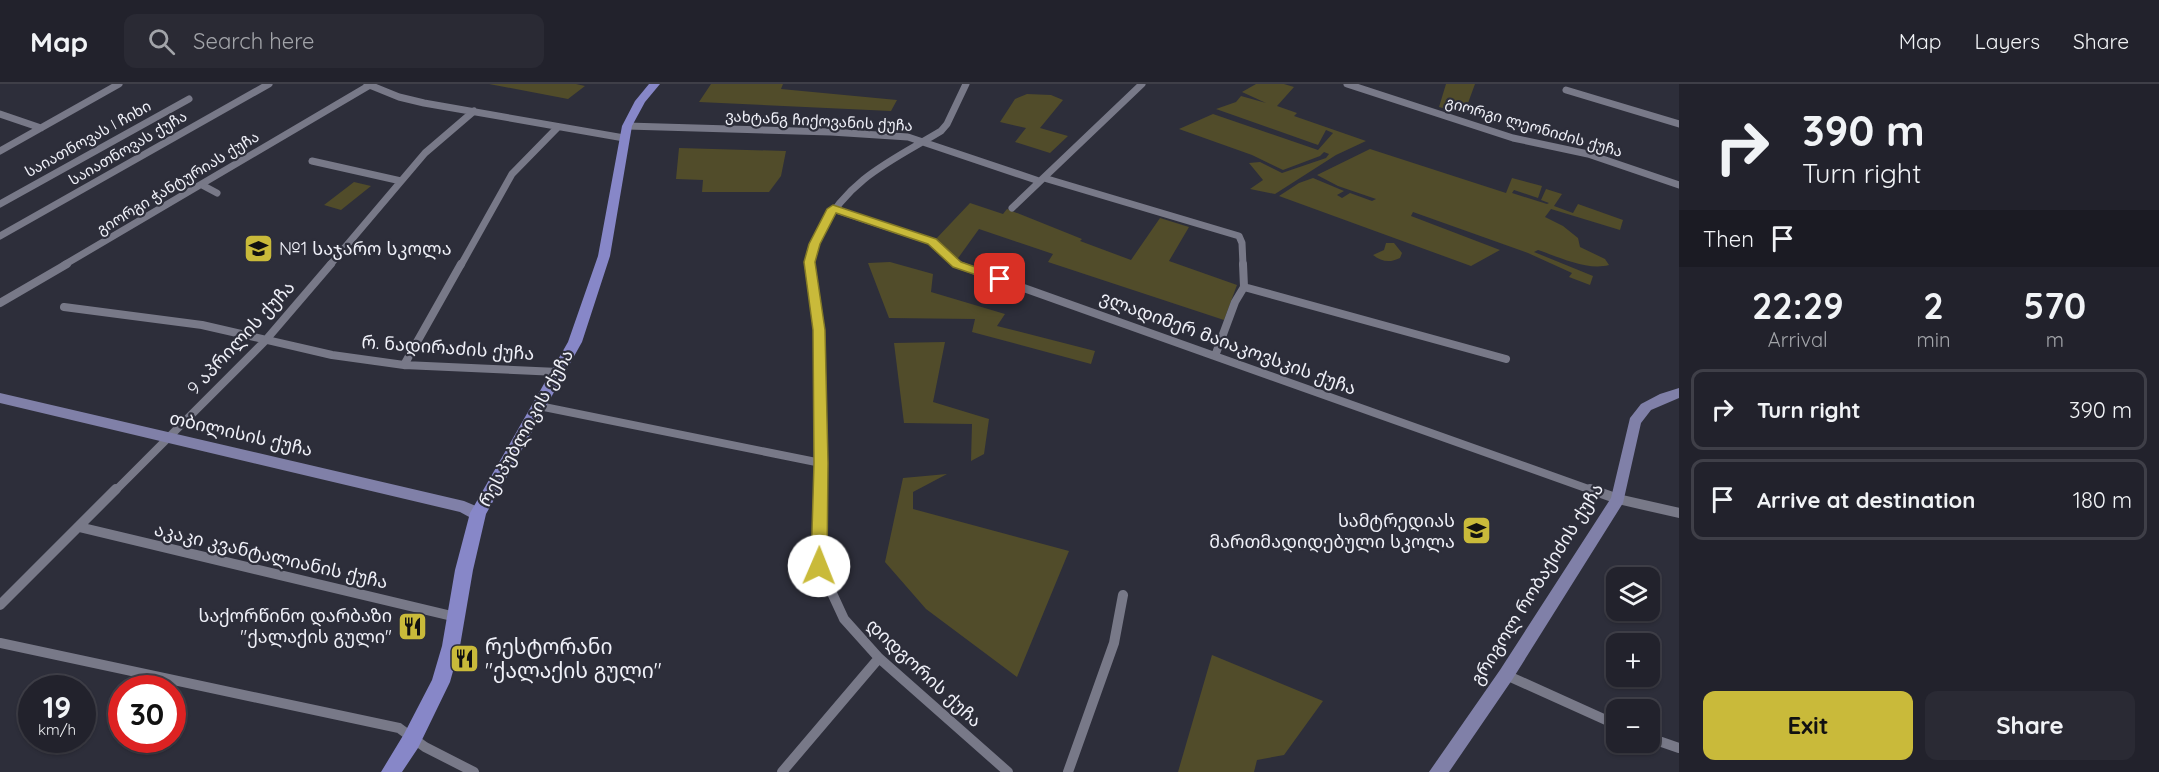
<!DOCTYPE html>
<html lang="en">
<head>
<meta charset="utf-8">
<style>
	body { margin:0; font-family:Quicksand,"Noto Sans Georgian",sans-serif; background:#2a2a34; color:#f1f3f6; height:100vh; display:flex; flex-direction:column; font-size:22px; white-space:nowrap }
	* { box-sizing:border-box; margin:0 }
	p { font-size:20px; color:#a2a4a9 }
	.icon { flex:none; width:33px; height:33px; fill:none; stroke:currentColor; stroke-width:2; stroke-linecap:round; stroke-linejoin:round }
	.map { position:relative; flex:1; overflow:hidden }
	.drawer { display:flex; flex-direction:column; background:#22222c; width:480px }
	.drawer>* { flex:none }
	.hud { background:#22222c; color:#f1f3f6; overflow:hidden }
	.controls { position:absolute; left:1606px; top:483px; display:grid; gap:12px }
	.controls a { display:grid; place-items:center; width:54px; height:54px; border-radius:12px; background:#22222c; box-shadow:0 2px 4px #0004,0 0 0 2px #3f3f48; font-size:30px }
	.speed { position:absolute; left:18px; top:591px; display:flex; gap:12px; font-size:30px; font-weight:700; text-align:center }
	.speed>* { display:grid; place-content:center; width:78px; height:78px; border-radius:50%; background:#22222c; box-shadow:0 2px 4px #0004,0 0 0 2px #3f3f48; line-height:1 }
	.speed small { font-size:15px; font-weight:400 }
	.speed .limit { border:9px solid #d22; background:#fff; color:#111 }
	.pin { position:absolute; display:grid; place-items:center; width:51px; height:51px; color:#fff; margin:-26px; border-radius:12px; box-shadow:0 3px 9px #0006 }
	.me { position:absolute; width:66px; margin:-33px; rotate:1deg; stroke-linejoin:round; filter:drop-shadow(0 0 4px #0008) }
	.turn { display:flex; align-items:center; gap:21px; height:126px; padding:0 24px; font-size:27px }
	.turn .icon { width:78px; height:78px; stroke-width:2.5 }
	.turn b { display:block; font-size:42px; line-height:51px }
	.then { display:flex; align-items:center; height:57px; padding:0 24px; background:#0003; gap:12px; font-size:22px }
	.eta { display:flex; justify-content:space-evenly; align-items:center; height:102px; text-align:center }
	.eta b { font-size:36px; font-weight:800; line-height:42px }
	.primary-button { display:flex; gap:12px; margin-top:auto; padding:12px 24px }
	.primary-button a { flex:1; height:69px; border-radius:12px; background:#c9ba3a; color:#111; font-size:24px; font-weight:800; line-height:69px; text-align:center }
	.primary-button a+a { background:#2a2a34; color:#f1f3f6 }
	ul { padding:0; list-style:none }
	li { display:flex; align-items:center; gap:18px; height:81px; margin:0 12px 9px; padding:0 12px; border:3px solid #3f3f48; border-radius:12px }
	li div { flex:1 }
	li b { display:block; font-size:22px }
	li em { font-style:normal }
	header { display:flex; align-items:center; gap:36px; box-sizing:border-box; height:84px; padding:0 30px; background:#22222c; border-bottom:2px solid #3f3f48 }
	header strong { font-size:28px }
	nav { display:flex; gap:33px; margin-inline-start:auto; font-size:21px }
	.search { width:420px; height:54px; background:#2a2a34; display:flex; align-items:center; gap:15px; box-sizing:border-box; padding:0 21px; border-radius:12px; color:#a2a4a9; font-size:22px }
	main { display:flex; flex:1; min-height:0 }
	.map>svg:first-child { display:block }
	.green { fill:#514c2a }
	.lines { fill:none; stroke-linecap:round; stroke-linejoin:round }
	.street-far2 { stroke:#787988; stroke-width:7 }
	.street-far1 { stroke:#787988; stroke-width:8 }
	.street { stroke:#787988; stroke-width:10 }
	.secondary { fill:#8080a8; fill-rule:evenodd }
	.primary { fill:#8787c8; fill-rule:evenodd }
	.route { fill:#c9ba3a; stroke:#837926; stroke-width:1.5 }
	.labels { text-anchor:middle; stroke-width:4.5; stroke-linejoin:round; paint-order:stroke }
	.far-street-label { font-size:15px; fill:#eff0f8; stroke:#2d2e3a }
	.poi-label { font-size:18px; fill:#eff0f8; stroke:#2d2e3a; text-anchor:end }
	.street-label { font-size:18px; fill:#eff0f8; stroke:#2d2e3a }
	.near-poi-label { font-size:21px; fill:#eff0f8; stroke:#2d2e3a; text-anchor:start }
</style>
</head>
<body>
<header>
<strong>Map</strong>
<div class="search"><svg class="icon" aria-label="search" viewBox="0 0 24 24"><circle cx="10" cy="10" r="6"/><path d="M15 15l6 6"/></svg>Search here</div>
<nav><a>Map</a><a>Layers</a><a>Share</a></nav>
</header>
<main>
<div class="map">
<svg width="1679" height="688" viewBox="0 0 1679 688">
	<rect width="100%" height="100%" fill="#2d2e3a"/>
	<path class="green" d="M489 0H576L585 2 568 15Z
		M711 0H783L781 5 897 16 891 27 699 18Z
		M1256 0H1284L1294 3 1277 22 1297 29 1294 32 1366 57 1336 71 1275 110 1250 105 1263 96 1249 79 1260 78 1282 89 1326 74 1329 70 1324 68 1320 72 1283 86 1252 71 1179 45 1213 30 1318 66 1333 49 1326 46 1318 61 1216 25 1236 18 1241 12 1266 19 1242 8Z
		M1446 0H1475L1464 30 1439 23Z
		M1027 10 1051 11 1063 16 1040 44 1068 52 1050 69 1015 58 1026 44 1000 38 1015 15Z
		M679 64 786 67 781 92 769 108H702L703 96 676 95Z
		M1370 65 1506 109 1512 94 1542 102 1538 114 1514 106 1512 109 1547 120 1549 119 1541 116 1546 105 1562 110 1554 122 1573 129 1578 120 1623 136 1620 146 1551 125 1545 133 1563 142 1578 154 1580 163 1605 175 1609 181C1587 187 1559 173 1538 166L1534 168 1593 192 1590 201 1569 193 1572 189 1528 169 1413 128 1411 132 1500 166 1471 182 1279 112 1299 99 1313 94 1344 107 1337 111 1342 114 1350 109 1372 117 1376 115 1338 102 1317 91Z
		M354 98 371 102 341 126 324 121Z
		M970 119 1003 130 1007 125 1082 155 1080 157 1131 176 1160 134 1189 143 1169 177 1237 201 1224 236 1048 178 1053 170 979 145 956 177 934 157Z
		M1386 159H1394L1402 169 1400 174C1390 179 1382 178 1373 171L1384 166Z
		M890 178 933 190 931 208 1005 230 997 242 1095 267 1091 280 972 248 975 235 889 234 868 179Z
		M945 258 933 318 989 335 984 370 971 377 972 340 904 339 894 259Z
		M947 390 913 408V425L1069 467 1017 593 926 525 885 478 903 394Z
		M1212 571 1323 617 1284 671 1257 676 1254 688H1178Z"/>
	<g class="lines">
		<path class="street-far2" d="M367 0 399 13 424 19 624 54
			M1347 0 1513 54 1588 70 1679 101
			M1566 6 1679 40
			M0 30 41 44
			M627 42 831 48 908 53 1039 97
			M0 67 119 0
			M312 77 401 97
			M1044 94 1239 152 1242 159 1243 181
			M202 101 217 109
			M0 120 189 15
			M1012 124 1142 0
			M833 125 932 158 960 181
			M0 152 269 0
			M64 181 370 1
			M330 181 425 69 474 27
			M461 181 512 90 557 44
			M810 181C810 169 816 157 822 146 849 94 893 76 941 47L947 40 966 0"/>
		<path class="street-far1" d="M810 180 819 246V407
			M956 180 1594 407
			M1243 180 1244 203
			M0 219 67 180
			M64 223 202 241 332 271 404 281 558 288
			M1215 272 1235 218 1244 203 1506 275
			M404 281 461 180
			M539 322 821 379
			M115 407 265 257 331 180"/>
		<path class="street" d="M819 405V481L844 535 879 574 1008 688
			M1590 405 1618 415 1679 429
			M79 443 456 533
			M0 521 116 405
			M0 559 399 644 425 663 474 688
			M1506 591 1617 641
			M1650 654 1679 664
			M782 688 879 574
			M1068 688 1114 559 1123 511"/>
		<path class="secondary" d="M1679 304V314L1651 326 1641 339 1623 419 1512 596 1449 688H1429L1500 586 1611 414 1630 334 1641 320 1660 310Z
			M0 309 464 417 483 425 485 429 483 433 471 434 460 428 0 319Z"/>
		<path class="primary" d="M649 0H660L645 18 632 42 610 172 582 258 486 430 473 486 460 562 450 598 418 664 402 688H381L404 650 432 596 442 562 455 486 470 429 568 258 598 172 622 42 635 17Z"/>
	</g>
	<path class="route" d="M833 121 936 155 961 178 1004 193 1006 195 1000 199 953 183 928 160 836 129 820 160 815 178 825 246 828 379 827 482 825 486 819 488 814 486 811 482 814 379 813 246 804 178 809 160 827 125Z"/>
	<defs>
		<symbol id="school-square" viewBox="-11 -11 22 22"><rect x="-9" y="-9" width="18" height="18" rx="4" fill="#c9ba3a" stroke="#2d2e3a"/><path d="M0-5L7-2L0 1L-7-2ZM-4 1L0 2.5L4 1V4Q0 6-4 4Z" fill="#111"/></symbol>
		<symbol id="restaurant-square" viewBox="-11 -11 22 22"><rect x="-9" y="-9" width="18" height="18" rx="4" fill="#c9ba3a" stroke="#2d2e3a"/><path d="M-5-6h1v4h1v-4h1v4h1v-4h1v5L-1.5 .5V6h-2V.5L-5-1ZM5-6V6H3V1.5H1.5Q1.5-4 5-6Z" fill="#111"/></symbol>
	</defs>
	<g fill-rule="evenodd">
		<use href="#school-square" x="242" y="148" width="33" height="33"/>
		<use href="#school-square" x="1460" y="430" width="33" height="33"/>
		<use href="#restaurant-square" x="396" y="526" width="33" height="33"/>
		<use href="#restaurant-square" x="448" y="558" width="33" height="33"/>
	</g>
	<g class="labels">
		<g class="far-street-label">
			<text transform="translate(819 37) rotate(3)" y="5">ვახტანგ ჩიქოვანის ქუჩა</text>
			<text transform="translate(1534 43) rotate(16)" y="5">გიორგი ლეონიძის ქუჩა</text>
			<text transform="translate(88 55) rotate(-29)" y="5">საიათნოვას I ჩიხი</text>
			<text transform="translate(128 64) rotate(-30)" y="5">საიათნოვას ქუჩა</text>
			<text transform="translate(178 99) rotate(-31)" y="5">გიორგი ჭანტურიას ქუჩა</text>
		</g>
		<g class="poi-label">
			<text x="279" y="171" text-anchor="start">№1 საჯარო სკოლა</text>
			<text x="1455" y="443">სამტრედიას<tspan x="1455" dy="21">მართმადიდებული სკოლა</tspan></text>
			<text x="392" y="538">საქორწინო დარბაზი<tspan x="392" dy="21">"ქალაქის გული"</tspan></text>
		</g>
		<g class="street-label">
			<text transform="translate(241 254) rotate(-47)" y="6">9 აპრილის ქუჩა</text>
			<text transform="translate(1228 259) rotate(20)" y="6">ვლადიმერ მაიაკოვსკის ქუჩა</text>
			<text transform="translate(448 264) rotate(4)" y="6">რ. ნადირაძის ქუჩა</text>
			<text transform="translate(526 344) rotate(-61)" y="6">რესპუბლიკის ქუჩა</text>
			<text transform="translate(241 350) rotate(13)" y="6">თბილისის ქუჩა</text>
			<text transform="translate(271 472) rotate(13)" y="6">აკაკი კვანტალიანის ქუჩა</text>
			<text transform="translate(1537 500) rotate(-58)" y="6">გრიგოლ რობაქიძის ქუჩა</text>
			<text transform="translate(924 589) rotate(43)" y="6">დიდგორის ქუჩა</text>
		</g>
		<g class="near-poi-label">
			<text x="485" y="570">რესტორანი<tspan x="485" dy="24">"ქალაქის გული"</tspan></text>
		</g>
	</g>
</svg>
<div class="controls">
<a><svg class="icon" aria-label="layers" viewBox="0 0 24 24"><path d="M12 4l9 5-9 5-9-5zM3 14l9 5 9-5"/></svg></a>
<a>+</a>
<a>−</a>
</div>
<div class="speed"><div>19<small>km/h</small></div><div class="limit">30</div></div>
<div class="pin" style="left:1000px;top:195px;background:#d93025"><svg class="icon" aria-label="arrive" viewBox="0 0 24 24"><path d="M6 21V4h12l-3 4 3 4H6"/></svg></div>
<svg class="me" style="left:819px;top:482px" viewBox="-20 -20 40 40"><circle r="19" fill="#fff"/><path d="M0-13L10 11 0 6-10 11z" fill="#c9ba3a"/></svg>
</div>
<section class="drawer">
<div class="hud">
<div class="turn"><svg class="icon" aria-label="right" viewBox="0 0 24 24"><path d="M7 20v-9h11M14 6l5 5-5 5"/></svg><div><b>390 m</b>Turn right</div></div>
<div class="then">Then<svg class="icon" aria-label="arrive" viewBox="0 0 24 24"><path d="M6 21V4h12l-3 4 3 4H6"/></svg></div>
</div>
<div class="eta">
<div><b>22:29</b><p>Arrival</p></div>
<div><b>2</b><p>min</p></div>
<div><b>570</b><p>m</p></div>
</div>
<ul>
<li><svg class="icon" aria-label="right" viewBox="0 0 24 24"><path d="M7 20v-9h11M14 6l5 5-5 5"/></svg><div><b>Turn right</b></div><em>390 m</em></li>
<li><svg class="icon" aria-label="arrive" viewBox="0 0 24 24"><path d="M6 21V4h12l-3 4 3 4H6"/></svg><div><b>Arrive at destination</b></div><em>180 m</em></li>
</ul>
<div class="primary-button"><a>Exit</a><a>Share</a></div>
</section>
</main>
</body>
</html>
